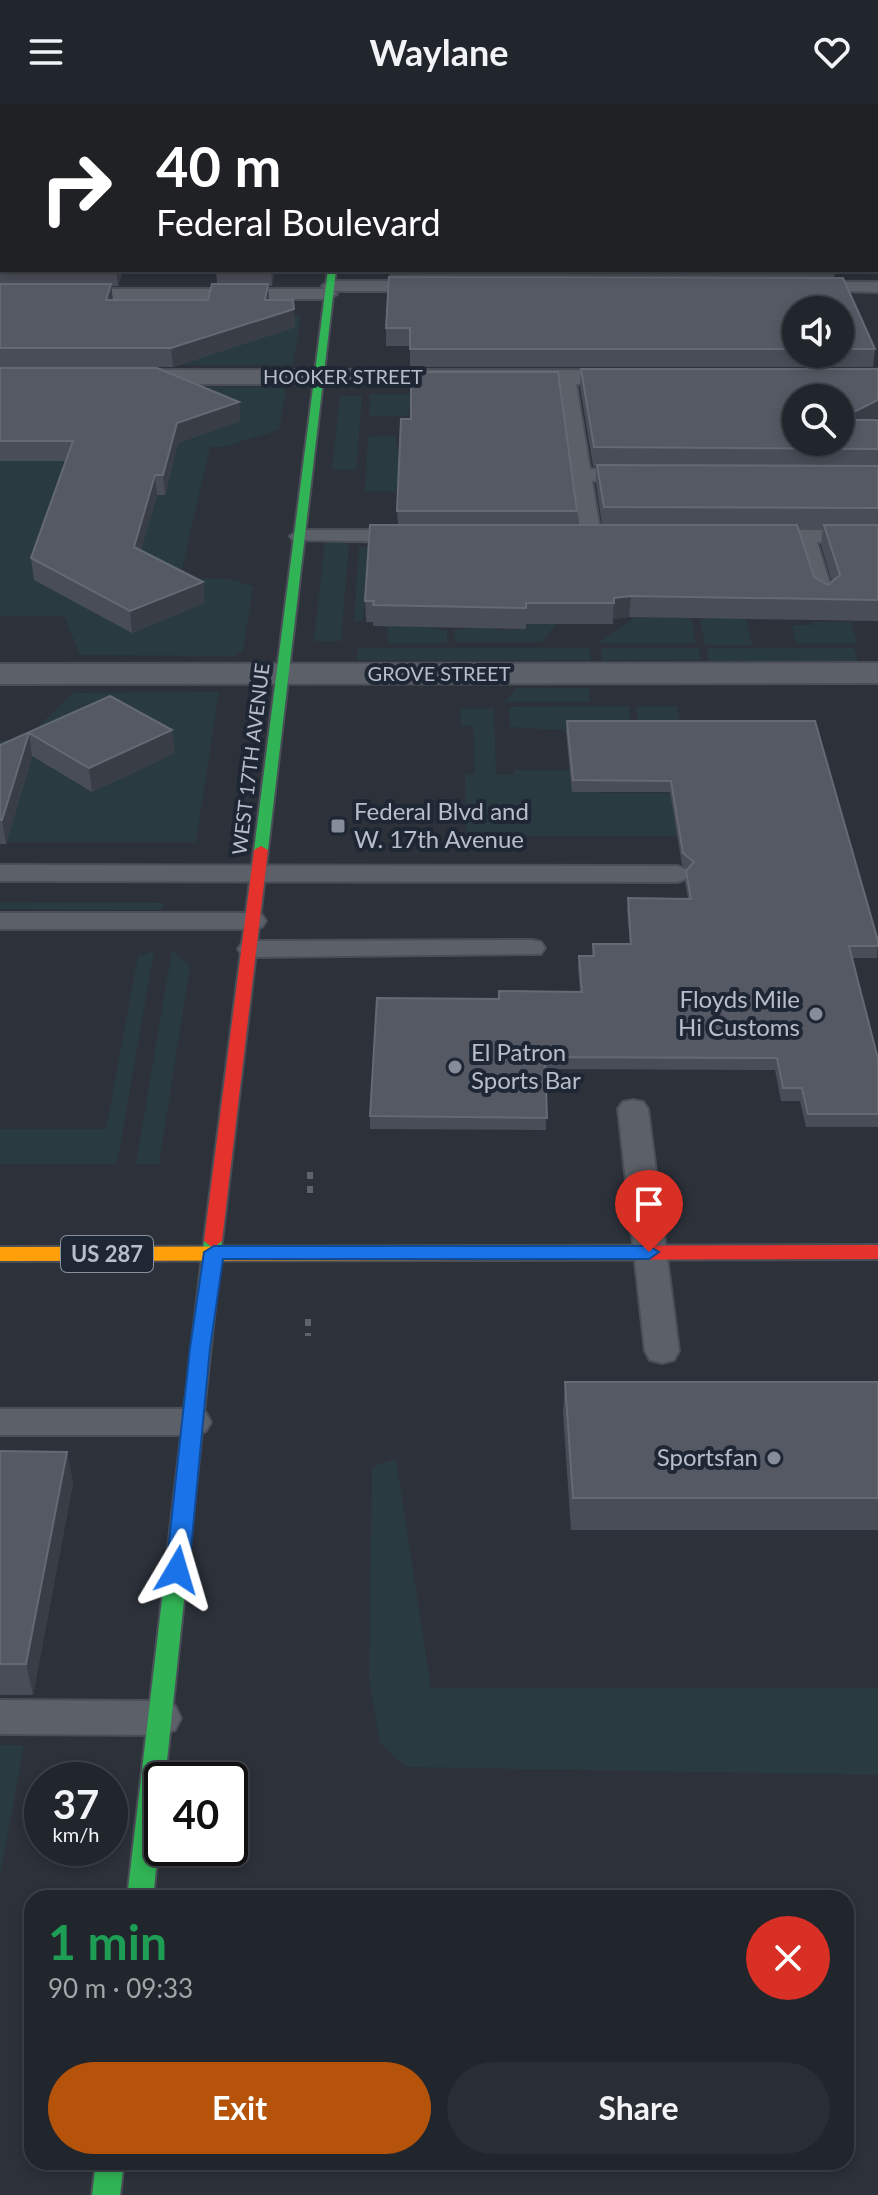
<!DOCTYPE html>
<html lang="en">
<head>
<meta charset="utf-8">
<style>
	body { margin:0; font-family:Lato,sans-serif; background:#292d34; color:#f1f3f6; height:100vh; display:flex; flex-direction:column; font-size:30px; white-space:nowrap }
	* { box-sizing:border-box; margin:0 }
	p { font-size:26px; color:#a2a5a9 }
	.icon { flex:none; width:44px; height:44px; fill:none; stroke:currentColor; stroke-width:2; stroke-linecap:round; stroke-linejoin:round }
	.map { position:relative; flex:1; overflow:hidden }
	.drawer { position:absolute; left:24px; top:1786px; width:830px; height:280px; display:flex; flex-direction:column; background:#21252c; border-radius:24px; box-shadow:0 4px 12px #0003,0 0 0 2px #3e4248 }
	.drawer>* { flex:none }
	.guide { position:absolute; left:0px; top:0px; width:878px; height:168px; box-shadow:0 4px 12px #0003,0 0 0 2px #3e4248; background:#202124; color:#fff; overflow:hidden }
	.buttons { position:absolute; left:782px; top:192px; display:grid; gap:16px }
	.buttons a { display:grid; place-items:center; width:72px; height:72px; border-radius:50%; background:#21252c; box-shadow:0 4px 12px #0003,0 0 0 2px #3e4248; font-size:40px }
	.speed { position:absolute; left:24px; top:1658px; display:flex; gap:16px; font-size:40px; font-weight:700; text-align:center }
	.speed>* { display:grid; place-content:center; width:104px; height:104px; border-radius:50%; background:#21252c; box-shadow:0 4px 12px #0003,0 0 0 2px #3e4248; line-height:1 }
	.speed small { font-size:20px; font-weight:400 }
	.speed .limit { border:4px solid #111; border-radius:12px; background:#fff; color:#111 }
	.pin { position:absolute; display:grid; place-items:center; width:68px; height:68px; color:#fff; margin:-82px -34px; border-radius:50% 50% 50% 0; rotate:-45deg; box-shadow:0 0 8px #0007 }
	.pin .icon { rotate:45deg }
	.me { position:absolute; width:88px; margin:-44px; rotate:7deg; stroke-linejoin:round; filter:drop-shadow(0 0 6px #0008) }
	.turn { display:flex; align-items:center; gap:28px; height:168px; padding:0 24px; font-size:36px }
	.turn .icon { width:104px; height:104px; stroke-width:2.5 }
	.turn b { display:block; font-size:56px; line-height:68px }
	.round { display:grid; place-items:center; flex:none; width:84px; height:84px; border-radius:42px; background:#292d34 }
	.overview { display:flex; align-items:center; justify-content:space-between; height:136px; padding:0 24px }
	h1 { font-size:48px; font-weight:700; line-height:60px; color:#1e9e55 }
	.action { display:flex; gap:16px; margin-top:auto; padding:16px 24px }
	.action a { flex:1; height:92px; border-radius:48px; background:#b45309; color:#fff; font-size:32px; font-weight:700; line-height:92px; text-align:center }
	.action a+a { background:#292d34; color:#f1f3f6 }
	header { display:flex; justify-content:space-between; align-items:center; height:104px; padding:0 24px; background:#21252c; font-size:36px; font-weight:700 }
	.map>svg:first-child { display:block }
	.green { fill:#293b40 }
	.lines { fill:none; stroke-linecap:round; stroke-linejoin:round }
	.lane-casing { stroke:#4a4e57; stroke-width:4 }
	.street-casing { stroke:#4a4e57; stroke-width:4 }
	.fast-casing { stroke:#4a4e57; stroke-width:4 }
	.slow-casing { stroke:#4a4e57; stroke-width:4 }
	.jam-casing { stroke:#4a4e57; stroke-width:4 }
	.path { stroke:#5e6369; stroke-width:6; stroke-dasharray:7 7; stroke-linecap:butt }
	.lane { fill:#5c6068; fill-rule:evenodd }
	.street { fill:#5c6068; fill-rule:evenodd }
	.fast { fill:#30b455; fill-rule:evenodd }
	.slow { fill:#ff9f0a; fill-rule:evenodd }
	.jam { fill:#e5322d; fill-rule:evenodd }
	.wall { fill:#494d57; fill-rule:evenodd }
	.shaded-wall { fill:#393d46 }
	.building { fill:#555963; stroke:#646973; stroke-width:2 }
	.route { fill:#1a73e8; stroke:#114b97; stroke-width:2 }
	.poi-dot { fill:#868c98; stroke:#1f2735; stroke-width:3 }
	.labels { text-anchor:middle; stroke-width:8; stroke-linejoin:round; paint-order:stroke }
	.far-street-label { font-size:20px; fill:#b7bdca; stroke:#1f2735 }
	.shield { fill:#1f2735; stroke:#89909d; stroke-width:2 }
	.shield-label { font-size:22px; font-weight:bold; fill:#b7bdca }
	.poi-label { font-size:24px; fill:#b7bdca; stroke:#1f2735; text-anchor:start }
</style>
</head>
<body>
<header><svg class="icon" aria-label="menu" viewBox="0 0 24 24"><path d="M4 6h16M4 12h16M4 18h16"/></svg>Waylane<svg class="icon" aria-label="heart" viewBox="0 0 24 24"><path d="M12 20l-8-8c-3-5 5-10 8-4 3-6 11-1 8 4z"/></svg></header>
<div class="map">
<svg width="878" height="2091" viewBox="0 0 878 2091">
	<rect width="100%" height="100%" fill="#2c313a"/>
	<path class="green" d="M194 211H301L293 261H164Z
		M166 283H278L286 286 279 326 223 343H210L180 474 229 475 253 482 243 547 234 552 80 551 64 512H0V309Z
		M370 290H428V305H409L408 312H369Z
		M340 292H362L356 366H332Z
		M396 332 397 347H414L404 387H365L368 333Z
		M325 438H349L341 537H314Z
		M619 439 675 514H691L696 539H596L632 516Z
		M359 443H368L367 463H415L414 475H366L363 517H354Z
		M536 496 559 516 542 538H455L454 525H469V520H495L496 526 527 525V520H538Z
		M745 512 752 541H705L700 515Z
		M812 518H851L857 539H796L792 521H813Z
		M434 521 435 525 447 526V539H387L388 522Z
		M358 544H590L591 556H357Z
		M601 544H698L701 556H602Z
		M707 544H854L858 557H709Z
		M516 584H589L590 598H505Z
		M219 588 196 738H6L21 687 0 686V637H23L73 589Z
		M629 602 632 622 572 627 510 623 509 603Z
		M636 602H677L705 751 692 732H466L465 671 475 670 473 622H461V605H494L496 671H514V666H588L597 678 598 689H683L639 622Z
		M0 798 164 799 162 806 0 805Z
		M172 846 190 862 159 1060H136Z
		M154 847 117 1060H0V1025H106L138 852Z
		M396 1355 431 1584H878V1671L406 1663 380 1639 369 1576 372 1363Z
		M0 1641H24L0 1772Z"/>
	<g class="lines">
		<defs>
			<path id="lane" d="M876 153H878V161H876Z
				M330 177H428L436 182 428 187H334L337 190 329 195H0V185H325L322 182Z
				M808 178H878V188L803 186 800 183Z
				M567 268 575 273 590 365H636L645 371 636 377H592L601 432 591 438 581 432 559 273Z
				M300 426H408L418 432 408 438 293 436 290 432Z
				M760 426H878V438H817L834 493 824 499 814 493 797 438 753 436 750 432Z
				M0 761 677 762 686 765 690 770 686 775 677 778 0 777Z
				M0 809H253L262 811 266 817 262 823 253 825H0Z
				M532 836 541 838 545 844 541 850 251 853 242 851 238 845 242 839 251 837Z
				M633 996 643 998 648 1005 679 1247 674 1256 662 1259 650 1256 645 1247 618 1005 623 998Z
				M0 1305H194L206 1309 211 1318 206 1327 194 1331H0Z
				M0 1596 161 1597 175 1602 181 1614 175 1626 161 1631 0 1630Z"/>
			<path id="street" d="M876 128H878V144H876Z
				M0 266H642L651 268 654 273 651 278 642 280H0Z
				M878 559V579L0 580V560Z"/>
			<path id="fast" d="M876 85H878V89H876Z
				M328 166H336L268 746 261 750 254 746Z
				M213 1130 222 1137 165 1676H162V1708L153 1794H127L204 1137Z
				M96 2058H124L120 2091H92Z"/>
			<path id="slow" d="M349 0H357V2H349Z
				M483 1142 490 1144 493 1149 490 1154 483 1156 0 1157V1143Z"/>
			<path id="jam" d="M261 742 268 746 222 1137 213 1144 204 1137 254 746Z
				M878 1141V1155L483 1156 476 1154 473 1149 476 1144 483 1142Z"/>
		</defs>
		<use href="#lane" class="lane-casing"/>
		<use href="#street" class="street-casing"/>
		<use href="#fast" class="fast-casing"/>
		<use href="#slow" class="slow-casing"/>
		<use href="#jam" class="jam-casing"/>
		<path class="path" d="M310 1068V1091
			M308 1215V1232"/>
		<use href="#lane" class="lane"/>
		<use href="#street" class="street"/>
		<use href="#fast" class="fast"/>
		<use href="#slow" class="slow"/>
		<use href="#jam" class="jam"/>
	</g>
	<path class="wall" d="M0 0H305V2H2V166H123L118 182H111L113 196H208L217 180 216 166H275L272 182H268L269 196 294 205 295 223 173 263H0Z
		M878 0V63H876V2Z
		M390 166H835L834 174 875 245 873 263H410V242H386V224ZM796 206H840V250H796Z
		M0 264 239 298 240 317 178 339 165 391H157L141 446 203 478 204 499 132 529 34 476 31 454 66 357H0Z
		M581 265H878V313L872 316H878V517L629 513 613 515V520H526V525L373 522V518H366L365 497 398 421 397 407H577V421H602L596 380V362H593L580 283ZM798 424H823L821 441 832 478 828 481 814 473Z
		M110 592 175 649 92 688 32 652 6 740H0V641Z
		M567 617H815L878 837 877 854H852L878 955V1023H806L800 997H781L775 966 545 965 546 1026 370 1025V1012L580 888 578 864 579 852H592L593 840H630L627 806 628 794 688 795 685 778 688 765 682 761 670 688H572L566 628Z
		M565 1278H878V1426H571L563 1309Z
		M0 1347 67 1348 73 1379 33 1591H0Z"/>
	<path class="shaded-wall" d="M116 166H123L118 182Z
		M271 166H275L272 182Z
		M111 180 113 198 106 196Z
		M268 180 269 198 294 205 295 223 173 263 171 244 265 196Z
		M878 296V313L840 332V315Z
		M239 298 240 317 178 339 165 391 163 371 177 319Z
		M155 371 157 391 136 464 134 443Z
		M203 478 204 499 132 529 130 507Z
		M631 492 629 513 613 515 614 494Z
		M172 626 175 649 92 688 89 664Z
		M29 629 32 652 6 740 2 716Z
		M67 1348 73 1379 33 1591 26 1560Z"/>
	<path class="building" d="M0 0H302V2H2V73L0 63Z
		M393 0H878V46H876V2H392Z
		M0 77H2V144H0Z
		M0 154H2V164H0Z
		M389 173 843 174 875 245H840V206H796V245H410V224H386Z
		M0 180H111L106 196H208L212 180H268L265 196H293L294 205 171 244H0Z
		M0 264H157L239 298 177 319 163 371H155L134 443 203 478 130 507 31 454 73 337H0Z
		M581 265H878V296L840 315V294H796V338H840V316H878V345L594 343Z
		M411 268H558L577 407H397L401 315H411Z
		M597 361 878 362V404L604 403Z
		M370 421H797L814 473 828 481 840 471 824 421H878V496L631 492 614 494V499H526V504L373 501 374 497H365Z
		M110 592 172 626 89 664 29 629 2 716H0V641Z
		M567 617H815L878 837V842H849L878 955V1010H808L802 984H783L777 954 545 953 547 1014 370 1012 377 894 499 895V887L582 888 579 852H594L593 840H631L628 794 691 795 686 767 694 758 683 749 671 677 573 676Z
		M565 1278H878V1394H573Z
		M0 1347 67 1348 26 1560H0Z"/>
	<path class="route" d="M214 1142H649L659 1148 649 1155H223L210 1244 189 1466 185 1472 177 1475 169 1472 166 1466 190 1244 204 1148Z"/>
	<g class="poi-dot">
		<rect x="330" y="714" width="16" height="16" rx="4"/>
		<circle cx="816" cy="910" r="8"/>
		<circle cx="455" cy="963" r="8"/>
		<circle cx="774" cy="1354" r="8"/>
	</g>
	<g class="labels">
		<g class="far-street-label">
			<text x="343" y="280">HOOKER STREET</text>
			<text x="439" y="577">GROVE STREET</text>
			<text transform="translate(251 655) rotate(-83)" y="7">WEST 17TH AVENUE</text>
		</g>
		<rect class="shield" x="61" y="1132" width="92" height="36" rx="6"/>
		<g class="shield-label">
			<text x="107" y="1158">US 287</text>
		</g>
		<g class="poi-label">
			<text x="354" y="716">Federal Blvd and<tspan x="354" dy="28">W. 17th Avenue</tspan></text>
			<text x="800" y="904" text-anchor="end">Floyds Mile<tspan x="800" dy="28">Hi Customs</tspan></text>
			<text x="471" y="957">El Patron<tspan x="471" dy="28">Sports Bar</tspan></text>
			<text x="758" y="1362" text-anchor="end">Sportsfan</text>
		</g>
	</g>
</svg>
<div class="buttons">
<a><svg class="icon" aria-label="sound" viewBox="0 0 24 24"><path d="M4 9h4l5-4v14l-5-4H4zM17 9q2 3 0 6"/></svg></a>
<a><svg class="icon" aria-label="search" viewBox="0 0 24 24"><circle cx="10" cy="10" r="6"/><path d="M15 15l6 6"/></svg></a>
</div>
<div class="speed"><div>37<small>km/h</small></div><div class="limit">40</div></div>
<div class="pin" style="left:649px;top:1148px;background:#d93025"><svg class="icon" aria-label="arrive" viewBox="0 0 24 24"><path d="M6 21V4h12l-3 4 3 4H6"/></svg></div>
<svg class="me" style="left:177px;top:1466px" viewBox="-20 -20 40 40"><path d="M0-17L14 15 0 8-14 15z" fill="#1a73e8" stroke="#fff" stroke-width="4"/></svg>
<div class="guide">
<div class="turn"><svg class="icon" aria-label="right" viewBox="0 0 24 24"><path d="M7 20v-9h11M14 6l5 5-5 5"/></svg><div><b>40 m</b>Federal Boulevard</div></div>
</div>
<section class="drawer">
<div class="overview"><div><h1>1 min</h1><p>90 m · 09:33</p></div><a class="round" style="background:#d93025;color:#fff"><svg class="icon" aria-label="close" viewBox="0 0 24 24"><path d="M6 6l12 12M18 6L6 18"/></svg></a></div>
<div class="action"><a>Exit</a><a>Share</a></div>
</section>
</div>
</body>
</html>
